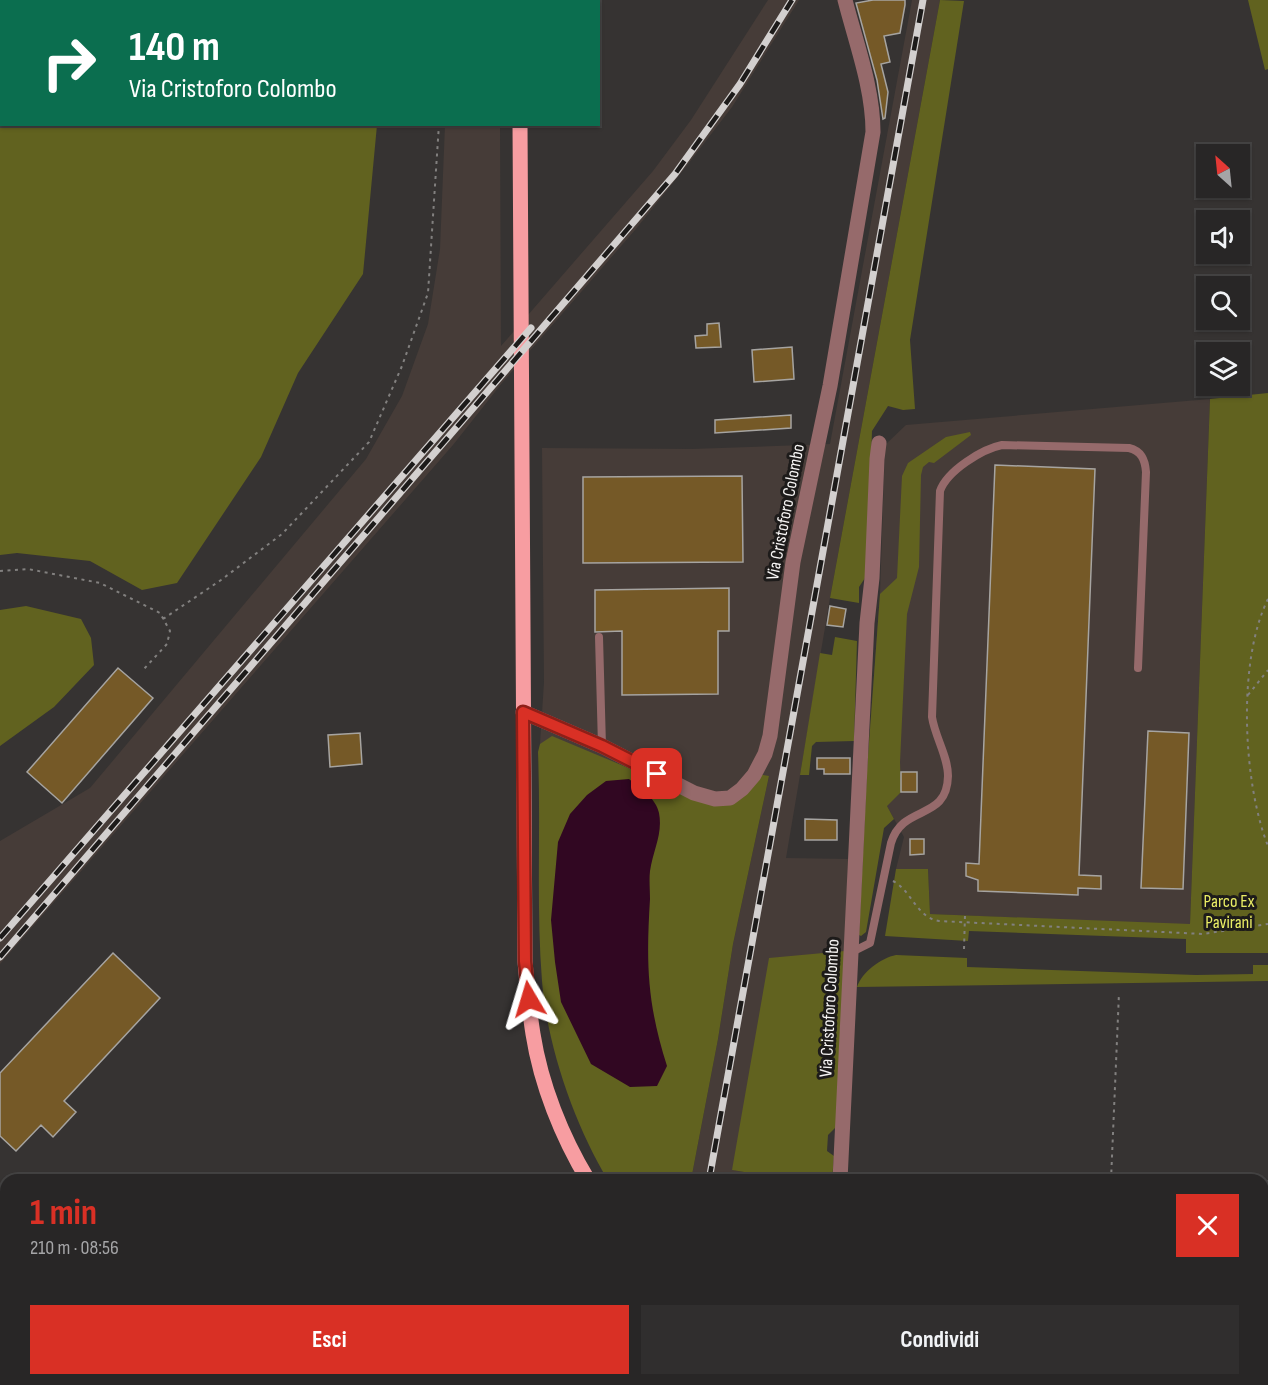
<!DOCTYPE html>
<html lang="it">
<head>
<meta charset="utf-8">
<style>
	body { margin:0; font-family:"Sofia Sans Condensed",sans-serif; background:#302e2e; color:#f1f3f6; height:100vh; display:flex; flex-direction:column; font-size:22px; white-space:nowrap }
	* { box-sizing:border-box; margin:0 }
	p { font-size:20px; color:#a5a5a7 }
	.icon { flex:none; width:33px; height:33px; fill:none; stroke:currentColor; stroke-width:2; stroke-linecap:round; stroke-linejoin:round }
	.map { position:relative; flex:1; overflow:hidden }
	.panel { position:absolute; left:0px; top:1174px; width:1269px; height:212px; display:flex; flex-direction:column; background:#282626; border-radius:18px 18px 0 0; box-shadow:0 2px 4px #0004,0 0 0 2px #444343 }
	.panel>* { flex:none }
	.hud { position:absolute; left:0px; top:0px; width:600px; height:126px; box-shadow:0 2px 4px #0004,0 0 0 2px #444343; background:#0b6e4f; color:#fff; overflow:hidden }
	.needle { width:39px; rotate:333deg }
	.fabs { position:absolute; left:1196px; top:144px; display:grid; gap:12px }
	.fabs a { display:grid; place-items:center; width:54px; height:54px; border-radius:0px; background:#282626; box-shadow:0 2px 4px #0004,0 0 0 2px #444343; font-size:30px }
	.pin { position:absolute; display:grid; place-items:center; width:51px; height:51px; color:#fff; margin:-26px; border-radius:12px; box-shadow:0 3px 9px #0006 }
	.me { position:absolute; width:66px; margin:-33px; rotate:353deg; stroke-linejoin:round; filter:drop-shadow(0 0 4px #0008) }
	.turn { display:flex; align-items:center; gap:21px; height:126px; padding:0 30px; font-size:27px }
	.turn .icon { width:78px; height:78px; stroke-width:2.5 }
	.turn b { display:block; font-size:42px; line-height:51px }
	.round { display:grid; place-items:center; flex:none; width:63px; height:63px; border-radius:0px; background:#302e2e }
	.head { display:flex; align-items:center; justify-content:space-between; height:102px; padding:0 30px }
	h1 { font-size:36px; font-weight:700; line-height:45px; color:#d93025 }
	.button { display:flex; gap:12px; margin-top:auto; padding:12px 30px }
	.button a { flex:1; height:69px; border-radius:0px; background:#d93025; color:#fff; font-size:24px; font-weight:700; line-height:69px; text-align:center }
	.button a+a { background:#302e2e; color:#f1f3f6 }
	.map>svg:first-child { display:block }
	.built { fill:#463c38 }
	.green { fill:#61621f }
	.water { fill:#310722 }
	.building { fill:#755927; stroke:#a6a4a1; stroke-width:1.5 }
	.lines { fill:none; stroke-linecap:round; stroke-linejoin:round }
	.path { stroke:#82807f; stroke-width:2; stroke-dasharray:3 4.5; stroke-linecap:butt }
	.lane { stroke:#966a6b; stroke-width:8 }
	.street { stroke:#966a6b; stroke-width:15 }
	.primary { stroke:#f79da1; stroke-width:15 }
	.rail-casing { stroke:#d3d0cf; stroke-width:7 }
	.rail { stroke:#1d1b1a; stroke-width:4.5; stroke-dasharray:14; stroke-linecap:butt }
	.route-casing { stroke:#8d1f18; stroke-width:15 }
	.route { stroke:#d93025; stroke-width:10 }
	.labels { text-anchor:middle; stroke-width:6; stroke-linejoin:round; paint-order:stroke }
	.street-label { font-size:18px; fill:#f6f4f3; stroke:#1d1b1a }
	.park-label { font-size:18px; fill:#eaed65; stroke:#1d1b1a }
</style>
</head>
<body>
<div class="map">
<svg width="1268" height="1385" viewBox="0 0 1268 1385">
	<rect width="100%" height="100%" fill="#363332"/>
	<path class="built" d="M768 0H799L732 107 685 168 635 230 502 383 453 445 0 964V841L90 788 366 459 402 396 428 324 440 249 445 125H500L501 346 653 171 691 120Z
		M912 0H940L830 598 786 858 848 859 845 951 732 1170 793 1180H691L718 1039 733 944 769 776 732 803 540 744 544 682 542 448 692 449 830 444Z
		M1210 399 1190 925 930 914 928 869H896L904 837 867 770 880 594 885 445 906 425Z"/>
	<path class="green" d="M0 0H388L2 2V124L377 125 363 274 298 373 261 457 177 583 142 590 90 561 17 553 0 555Z
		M940 0 964 1 910 340 915 409 903 410 888 406 872 431 867 575 859 587V603L830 598Z
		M1248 0H1268V69L1265 70Z
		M1268 393V953H1186V939L969 931 968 941 885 936 896 869H928L930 914 1190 924 1210 399Z
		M970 432 971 435 934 463 929 462 923 467 921 475 919 567 907 614 900 762 901 792 887 806 894 819 884 828 866 932 861 936 859 935 867 770 880 594 897 578 902 476 908 463 946 437Z
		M26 606 81 619 91 638 94 665 54 707 0 746V610Z
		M835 637 857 641 854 741 816 742 812 746 809 775H800L820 653 832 655Z
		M552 736 712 803 758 774 769 776 733 944 718 1039 691 1180H608C575 1126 547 1046 542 981 536 905 541 828 538 752L540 744Z
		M845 951 836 1127 828 1135 827 1151 834 1156 832 1180H793L732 1170 769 958Z
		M896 955 967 958V967L1196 975 1253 974V965H1268V981L857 987C862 972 881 958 896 955Z
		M525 1380H638L635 1385H518Z"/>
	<path class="water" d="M629 779C640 788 656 798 659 813 663 834 653 850 650 871 649 880 650 890 650 899 646 964 647 1003 667 1066L657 1086 630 1087 591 1064 561 1002 555 962 551 920 558 842 570 814 587 795 606 781Z
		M1268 1210V1288L1263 1286V1226Z"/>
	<path class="building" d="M873 0H905V5L900 33 884 36 890 62 881 64 888 92 885 118 883 119 877 80 856 3Z
		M719 323 721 347 696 348 695 336 707 335V324Z
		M792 347 794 379 754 382 752 350Z
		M791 415V428L715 433V420Z
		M995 465 1095 469 1079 875 1101 876V889L1078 888V895L978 891V880L966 876V863L979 864Z
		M742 476 743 562 583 563V477Z
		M729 588V631H718V694L622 695V631L595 632V590Z
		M830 606 846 609 843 627 827 625Z
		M118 668 153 698 62 803 27 772Z
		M1148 731 1189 733 1183 889 1141 888Z
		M360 733 362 764 330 767 328 735Z
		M817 758H850V774H824V769H817Z
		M901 772H917V792H901Z
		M805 819 837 820V840H805Z
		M910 839H924V854L910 855Z
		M113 953 160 998 64 1101 76 1112 53 1137 41 1125 16 1151 0 1136V1073Z"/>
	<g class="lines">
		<path class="path" d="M445 2V0
			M0 571 28 569 100 583 160 613 170 631 167 644 143 670
			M1268 599C1237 661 1243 783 1268 846
			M163 619 221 580 282 534 369 442 402 366 428 293 439 124
			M1248 695 1268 670
			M893 881C911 890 917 918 939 921L1203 934 1268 924
			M964 949 965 915
			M1111 1180 1119 993
			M1263 1190 1268 1178
			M1157 1385 1163 1380"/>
		<path class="lane" d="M599 637 602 746
			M852 952 870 943 891 843C903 803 947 822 948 776 948 756 935 737 932 717L940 491C947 471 982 449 1002 445L1129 448C1141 451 1145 459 1146 472L1138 668"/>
		<path class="street" d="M523 712 602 746 694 793 715 799 730 798 742 789 754 775 765 754 770 736 793 562 830 386 873 132C873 88 856 43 845 0
			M840 1180 867 623 872 578 877 459 879 443
			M1263 1297 1268 1299
			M799 1385 805 1380
			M1102 1385 1105 1380"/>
		<path class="primary" d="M519 0V2
			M520 124 525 961C527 985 529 1010 533 1034 541 1085 562 1137 588 1180
			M723 1380 726 1385"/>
		<defs>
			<path id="rail" d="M0 938 531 328
				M0 957 675 174 740 84 792 0
				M709 1180 923 0
				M673 1385 674 1380"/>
		</defs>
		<use href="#rail" class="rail-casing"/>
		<use href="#rail" class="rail"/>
	</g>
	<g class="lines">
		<defs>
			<path id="route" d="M529 999 525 961 523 712 602 746 657 774"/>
		</defs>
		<use href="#route" class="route-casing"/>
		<use href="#route" class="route"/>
	</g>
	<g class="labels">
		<g class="street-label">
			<text transform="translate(785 512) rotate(-79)" y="6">Via Cristoforo Colombo</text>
			<text transform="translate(829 1008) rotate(-87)" y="6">Via Cristoforo Colombo</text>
		</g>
		<g class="park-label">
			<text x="1229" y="907">Parco Ex<tspan x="1229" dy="21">Pavirani</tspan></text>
		</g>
	</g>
</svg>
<div class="fabs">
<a><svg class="needle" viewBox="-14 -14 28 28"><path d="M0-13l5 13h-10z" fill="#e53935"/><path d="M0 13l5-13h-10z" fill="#a5a5a7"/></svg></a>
<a><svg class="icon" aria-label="sound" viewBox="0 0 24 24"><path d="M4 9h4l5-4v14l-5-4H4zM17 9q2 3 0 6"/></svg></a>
<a><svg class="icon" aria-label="search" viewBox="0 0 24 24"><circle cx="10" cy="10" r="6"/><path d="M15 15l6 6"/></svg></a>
<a><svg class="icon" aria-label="layers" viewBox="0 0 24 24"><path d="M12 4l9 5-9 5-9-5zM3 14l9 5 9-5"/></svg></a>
</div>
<div class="pin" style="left:657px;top:774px;background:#d93025"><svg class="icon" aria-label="arrive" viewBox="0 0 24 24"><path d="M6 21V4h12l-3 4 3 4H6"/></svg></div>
<svg class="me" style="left:529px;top:999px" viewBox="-20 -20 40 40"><path d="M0-17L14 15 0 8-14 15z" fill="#d93025" stroke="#fff" stroke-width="4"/></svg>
<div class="hud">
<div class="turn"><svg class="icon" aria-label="right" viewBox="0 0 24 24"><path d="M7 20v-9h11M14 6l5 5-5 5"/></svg><div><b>140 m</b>Via Cristoforo Colombo</div></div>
</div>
<section class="panel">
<div class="head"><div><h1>1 min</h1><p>210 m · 08:56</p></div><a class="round" style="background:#d93025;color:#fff"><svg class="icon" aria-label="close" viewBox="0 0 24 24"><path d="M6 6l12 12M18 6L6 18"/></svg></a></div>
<div class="button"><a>Esci</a><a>Condividi</a></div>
</section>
</div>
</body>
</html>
